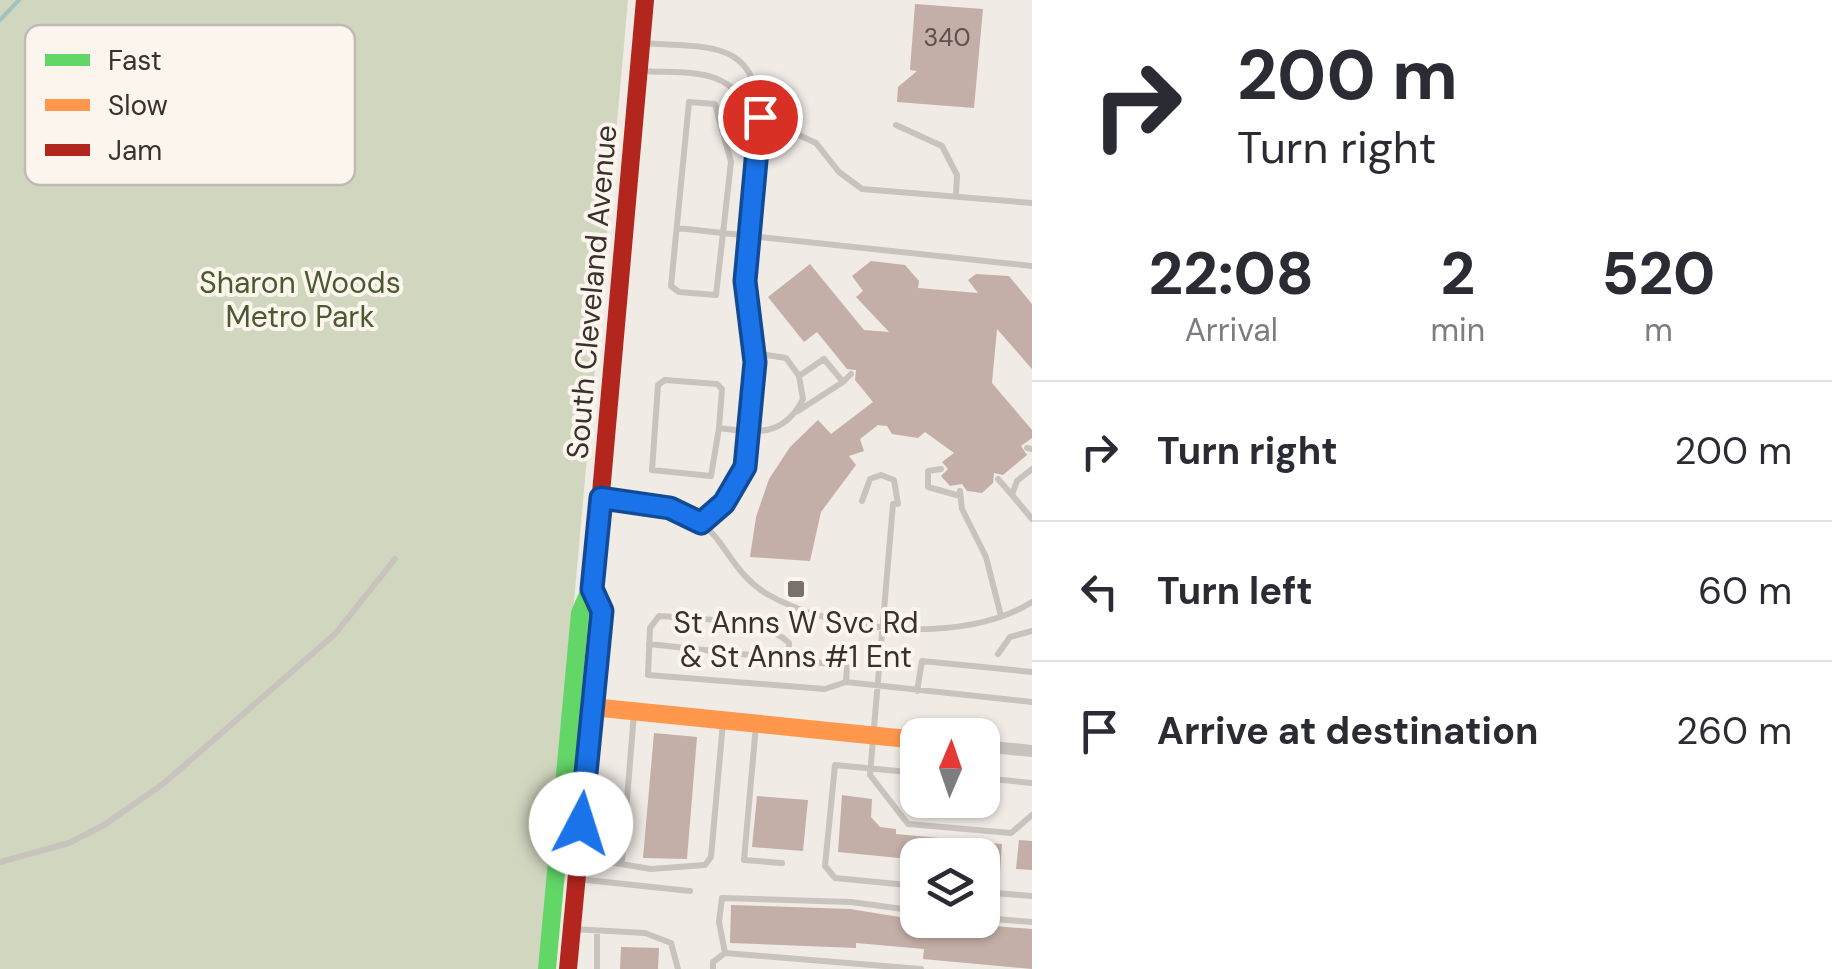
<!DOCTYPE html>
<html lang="en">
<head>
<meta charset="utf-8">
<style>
	body { margin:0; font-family:"DM Sans",sans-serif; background:#f7f7f7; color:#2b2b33; height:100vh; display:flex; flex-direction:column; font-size:38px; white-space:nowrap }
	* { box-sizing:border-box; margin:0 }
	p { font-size:32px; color:#7c7c81 }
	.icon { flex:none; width:55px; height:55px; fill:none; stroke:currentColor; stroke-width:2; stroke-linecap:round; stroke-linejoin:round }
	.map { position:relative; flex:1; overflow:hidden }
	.details { display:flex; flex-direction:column; background:#fff; width:800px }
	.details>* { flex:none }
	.hud { background:#fff; color:#2b2b33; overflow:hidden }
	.needle { width:65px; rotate:2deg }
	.tools { position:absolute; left:900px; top:718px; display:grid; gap:20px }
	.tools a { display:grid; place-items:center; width:100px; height:100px; border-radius:20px; background:#fff; box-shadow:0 2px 8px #0004; font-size:50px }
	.pin { position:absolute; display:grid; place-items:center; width:85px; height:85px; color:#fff; margin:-42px; border:5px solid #fff; border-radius:50%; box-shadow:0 2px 10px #0007 }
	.me { position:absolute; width:110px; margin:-55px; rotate:5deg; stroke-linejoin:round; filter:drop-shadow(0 0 8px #0008) }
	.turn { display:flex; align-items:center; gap:35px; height:210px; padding:0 40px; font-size:45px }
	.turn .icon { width:130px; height:130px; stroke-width:2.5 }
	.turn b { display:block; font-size:70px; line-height:85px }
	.eta { display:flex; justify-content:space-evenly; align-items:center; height:170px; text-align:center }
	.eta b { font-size:60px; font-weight:800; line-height:70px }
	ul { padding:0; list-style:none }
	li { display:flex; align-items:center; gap:30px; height:140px; padding:0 40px; border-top:2px solid #e1e1e2 }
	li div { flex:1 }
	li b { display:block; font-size:38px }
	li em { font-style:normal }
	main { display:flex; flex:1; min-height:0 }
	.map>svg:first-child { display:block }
	.green { fill:#d1d6bf }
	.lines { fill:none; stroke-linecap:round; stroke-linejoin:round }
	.stream { stroke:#a1c2c1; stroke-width:4 }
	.building { fill:#c3afa7 }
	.lane { stroke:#c9c3be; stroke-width:6 }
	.street { stroke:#c9c3be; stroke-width:12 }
	.fast { stroke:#63d668; stroke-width:18 }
	.slow { stroke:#ff974d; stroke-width:18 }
	.jam { stroke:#b3261e; stroke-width:18 }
	.route-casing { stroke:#114b97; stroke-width:25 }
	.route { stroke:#1a73e8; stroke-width:18 }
	.poi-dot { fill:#7a716c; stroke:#fbf5ee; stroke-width:4 }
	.labels { text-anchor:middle; stroke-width:8; stroke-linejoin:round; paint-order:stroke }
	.number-label { font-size:25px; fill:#5d504a }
	.park-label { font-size:30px; fill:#4a5a2e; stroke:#fbf5ee }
	.street-label { font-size:30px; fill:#3b302b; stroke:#fbf5ee }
	.poi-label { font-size:30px; fill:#3b302b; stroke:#fbf5ee }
	.key { fill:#fbf5ee; stroke:#c1bab4; stroke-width:2.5 }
	.key-label { font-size:28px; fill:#3b302b }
</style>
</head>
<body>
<main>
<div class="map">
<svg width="1032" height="969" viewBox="0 0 1032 969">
	<rect width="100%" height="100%" fill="#f0ebe5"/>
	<path class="green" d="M0 0H628L541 969H0Z"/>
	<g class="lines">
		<path class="stream" d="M0 20 19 0"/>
	</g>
	<path class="building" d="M915 4 983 9 974 108 897 102 898 87 917 71 910 70Z
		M871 261 905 265 919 281 918 288 978 293 968 280 976 274 1009 276 1032 304V369L997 329 992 383 1032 430V438L1021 446 1027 455 1003 475 994 473 993 483 982 493 967 491 962 484 950 486 941 476 948 469 942 462 954 453 925 432 918 438 892 434 887 426 878 425 860 439 864 451 849 456 856 465 821 512 810 561 750 557 756 517 769 479 790 447 818 420 831 434 873 402 855 380 856 370 847 369 817 332 804 342 768 297 810 264 864 330 889 332 856 297 863 291 852 276Z
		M654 733 697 737 687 859 643 858Z
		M842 795 872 799 871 817 880 827 896 829V834L1002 844 1000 872 982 871V855H918V865L909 864V859L838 852Z
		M757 796 808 800 803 851 752 847Z
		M1019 840 1032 841V870L1016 869Z
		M731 905 850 909 918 920 1032 929V969L923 959 924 949 856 943V948L730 943Z
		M621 947 659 948 658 969H620Z"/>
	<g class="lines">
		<path class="lane" d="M641 71C700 74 722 66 760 117 757 37 705 48 642 43
			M896 125 942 146 957 175 956 194
			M677 228 723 233 716 295 679 292 671 286C677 225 683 163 689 102L715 104 731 162 723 233 1032 266
			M843 382 851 374
			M798 411 843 382 824 359 799 376
			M719 428 722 389 717 384 665 380 658 385 652 470 711 476 719 428C757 433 784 437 803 399L799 376 786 358 754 353
			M1027 448 1032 449
			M941 469 928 471V487L960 496
			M998 479 1012 495 1017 481 1032 469
			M960 491 962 509 986 557 1001 616
			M1012 495 1032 519
			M605 498C636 502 673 503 700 522 726 541 734 575 767 594 834 633 965 645 1032 602
			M862 501 870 479 881 475 894 480 898 504
			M893 504 870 775 908 824 1011 833 1032 815
			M701 523 725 503 745 467 755 362 745 281 760 117 816 143 839 172 862 189 1032 203
			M649 644 787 659
			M998 654 1010 637 1032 631
			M846 682 825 689 648 675 650 628 659 616C693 619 765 618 789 643L788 659 847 666 846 682 1032 702
			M917 691 922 661 1032 672
			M756 725 744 860 782 863
			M918 773 835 765 825 866 835 878 918 886
			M982 778 1032 783
			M579 857 651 869 705 865 711 857 723 722
			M622 861 634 713
			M0 862 69 843 104 825 163 784 335 634 395 559
			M577 879 690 891
			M982 892 1032 896
			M982 918 1032 922
			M572 929 645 933 671 943 678 969
			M725 953 719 922 722 898 851 902 918 911
			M597 969V931
			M713 969V962L725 953 921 969"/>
		<path class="street" d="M982 746 1032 751"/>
		<path class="fast" d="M547 969 580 613 593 583"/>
		<path class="slow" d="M592 707 918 740"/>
		<path class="jam" d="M593 583 645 0
			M568 969 602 611 592 589"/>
	</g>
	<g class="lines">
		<defs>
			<path id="route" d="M581 824 602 611 592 589 601 498 670 508 701 523 724 503 745 467 755 362 745 281 760 117"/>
		</defs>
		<use href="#route" class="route-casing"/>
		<use href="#route" class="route"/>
	</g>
	<rect class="poi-dot" x="786" y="579" width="20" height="20" rx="5"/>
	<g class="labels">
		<g class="number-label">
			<text x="947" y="46">340</text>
		</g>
		<g class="park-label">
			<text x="300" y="293">Sharon Woods<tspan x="300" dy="34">Metro Park</tspan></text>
		</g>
		<g class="street-label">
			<text transform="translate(592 292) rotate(-85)" y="10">South Cleveland Avenue</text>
		</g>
		<g class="poi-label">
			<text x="796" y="633">St Anns W Svc Rd<tspan x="796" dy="34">&amp; St Anns #1 Ent</tspan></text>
		</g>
	</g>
	<rect x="25" y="25" width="330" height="160" rx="15" class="key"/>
	<rect x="45" y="54" width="45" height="12" fill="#63d668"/>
	<rect x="45" y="99" width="45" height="12" fill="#ff974d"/>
	<rect x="45" y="144" width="45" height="12" fill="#b3261e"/>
	<g class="key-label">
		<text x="108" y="70">Fast</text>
		<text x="108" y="115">Slow</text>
		<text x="108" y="160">Jam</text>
	</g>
</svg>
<div class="tools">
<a><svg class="needle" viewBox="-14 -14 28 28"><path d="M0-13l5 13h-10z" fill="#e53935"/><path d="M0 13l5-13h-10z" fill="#7c7c81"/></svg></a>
<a><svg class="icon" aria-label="layers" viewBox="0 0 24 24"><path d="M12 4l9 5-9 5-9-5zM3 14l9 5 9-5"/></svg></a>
</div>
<div class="pin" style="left:760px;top:117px;background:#d93025"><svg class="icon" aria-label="arrive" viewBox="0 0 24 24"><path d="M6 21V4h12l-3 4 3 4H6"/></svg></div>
<svg class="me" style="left:581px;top:824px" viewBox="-20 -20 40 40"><circle r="19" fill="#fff"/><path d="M0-13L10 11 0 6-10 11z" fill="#1a73e8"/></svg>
</div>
<section class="details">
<div class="hud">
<div class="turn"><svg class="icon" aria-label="right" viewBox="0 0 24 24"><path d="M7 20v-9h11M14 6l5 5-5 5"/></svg><div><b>200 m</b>Turn right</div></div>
</div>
<div class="eta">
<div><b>22:08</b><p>Arrival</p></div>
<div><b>2</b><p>min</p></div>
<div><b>520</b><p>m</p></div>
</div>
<ul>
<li><svg class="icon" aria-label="right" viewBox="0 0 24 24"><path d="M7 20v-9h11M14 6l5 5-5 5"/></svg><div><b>Turn right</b></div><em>200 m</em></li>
<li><svg class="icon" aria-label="left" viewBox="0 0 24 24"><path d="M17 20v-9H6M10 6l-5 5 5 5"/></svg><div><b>Turn left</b></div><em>60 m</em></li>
<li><svg class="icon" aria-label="arrive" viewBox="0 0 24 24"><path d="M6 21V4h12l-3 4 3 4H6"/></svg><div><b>Arrive at destination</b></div><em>260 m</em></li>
</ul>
</section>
</main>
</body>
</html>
